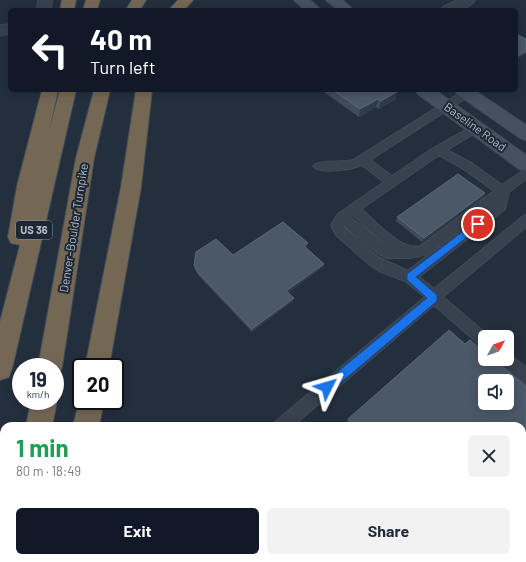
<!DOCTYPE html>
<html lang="en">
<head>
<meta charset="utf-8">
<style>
	body { margin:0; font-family:Barlow,sans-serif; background:#f2f2f3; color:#1f2937; height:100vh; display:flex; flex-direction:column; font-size:15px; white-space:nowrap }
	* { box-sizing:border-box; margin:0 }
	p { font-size:13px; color:#747a83 }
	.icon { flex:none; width:22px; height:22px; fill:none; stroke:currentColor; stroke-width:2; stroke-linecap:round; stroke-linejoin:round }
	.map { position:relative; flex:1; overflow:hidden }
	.details { position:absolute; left:0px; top:422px; width:526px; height:140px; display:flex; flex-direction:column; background:#fff; border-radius:12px 12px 0 0; box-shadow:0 2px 10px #0003 }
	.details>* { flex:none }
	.top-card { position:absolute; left:8px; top:8px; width:510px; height:84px; border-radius:6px; box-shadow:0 2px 10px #0003; background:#111827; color:#fff; overflow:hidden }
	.needle { width:26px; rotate:50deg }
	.controls { position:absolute; left:478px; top:330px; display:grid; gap:8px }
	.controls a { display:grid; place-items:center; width:36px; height:36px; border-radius:6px; background:#fff; box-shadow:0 2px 10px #0003; font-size:20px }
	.speed { position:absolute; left:12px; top:358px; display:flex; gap:8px; font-size:20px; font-weight:700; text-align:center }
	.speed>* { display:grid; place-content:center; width:52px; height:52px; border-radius:50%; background:#fff; box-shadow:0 2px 10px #0003; line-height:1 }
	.speed small { font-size:10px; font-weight:400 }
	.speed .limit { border:2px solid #111; border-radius:6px; background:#fff; color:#111 }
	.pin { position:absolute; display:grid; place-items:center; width:34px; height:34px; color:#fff; margin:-17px; border:2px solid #fff; border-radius:50%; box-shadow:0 1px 4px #0007 }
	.me { position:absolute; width:44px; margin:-22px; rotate:50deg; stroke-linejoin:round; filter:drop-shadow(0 0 3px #0008) }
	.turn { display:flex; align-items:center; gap:14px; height:84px; padding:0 16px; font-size:18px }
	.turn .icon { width:52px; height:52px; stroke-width:2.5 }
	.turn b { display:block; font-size:28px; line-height:34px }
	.round { display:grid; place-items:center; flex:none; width:42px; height:42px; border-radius:6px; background:#f2f2f3 }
	.headline { display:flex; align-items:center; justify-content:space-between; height:68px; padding:0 16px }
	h1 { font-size:24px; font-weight:700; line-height:30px; color:#1e9e55 }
	.primary-button { display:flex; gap:8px; margin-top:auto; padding:8px 16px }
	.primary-button a { flex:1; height:46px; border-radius:6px; background:#111827; color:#fff; font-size:16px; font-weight:700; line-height:46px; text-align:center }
	.primary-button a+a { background:#f2f2f3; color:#1f2937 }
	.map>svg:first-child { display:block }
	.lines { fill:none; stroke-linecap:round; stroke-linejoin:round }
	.service-casing { stroke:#414a57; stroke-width:2 }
	.minor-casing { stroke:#414a57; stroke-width:2 }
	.secondary-casing { stroke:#414a57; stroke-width:2 }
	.motorway-casing { stroke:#434c59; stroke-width:2 }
	.service { fill:#38414e; fill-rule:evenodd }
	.minor { fill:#38414e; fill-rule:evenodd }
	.secondary { fill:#465061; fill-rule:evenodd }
	.motorway { fill:#746855; fill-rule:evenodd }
	.wall { fill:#3f4b5c; fill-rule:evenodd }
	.shaded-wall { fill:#2f3b4b }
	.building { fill:#4b5868; stroke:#5c6777; fill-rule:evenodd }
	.route { fill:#1a73e8; stroke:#114b97 }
	.labels { text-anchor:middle; stroke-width:4; stroke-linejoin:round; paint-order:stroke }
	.shield { fill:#1d2633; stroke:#878f9c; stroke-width:1 }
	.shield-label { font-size:11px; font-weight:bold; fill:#b4bcc9 }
	.street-label { font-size:12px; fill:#b4bcc9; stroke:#1d2633 }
</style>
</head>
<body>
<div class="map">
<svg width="526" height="562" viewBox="0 0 526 562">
	<rect width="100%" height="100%" fill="#242f3e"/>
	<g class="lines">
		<defs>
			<path id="service" d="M468 90 472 93 471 95 370 160 392 176 435 147 476 124 481 128 480 130 447 150 473 164 502 185 526 169V179L509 192 505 209 419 277 434 289 522 217 526 215V227L443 297 490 337H485V347L480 345 434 305 293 426H273L276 421 425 297 405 281 379 271 370 265 336 235 331 225 338 214 384 182 362 165C353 169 319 175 313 166 318 159 344 163 353 160L463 91ZM439 155 465 170 494 191 420 246C400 251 376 221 361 209ZM496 202 408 271 378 257 345 229 343 225 379 254 387 258H411L428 254ZM353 215 390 248 350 217Z
				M507 353 526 367V383C517 379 503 368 499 359H507Z
				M136 558H154V562H136Z"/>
			<path id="minor" d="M38 0H52L51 10H37Z
				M457 0H475C468 11 453 10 441 10L443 7Z
				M10 24V34L0 35V25Z"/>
			<path id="secondary" d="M294 0H310L321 10H305Z
				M326 0H342L354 10H338Z
				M416 90H435L526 155V171L519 169 418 94Z
				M455 90H474L526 125V140L520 138 457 94Z"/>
			<path id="motorway" d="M62 0H76L74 10H60Z
				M86 0H100L97 10H83Z
				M132 0H146L140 10H126Z
				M178 0H193L184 10H169Z
				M42 90H58L49 131 60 90H76L12 369 9 377 0 380V322L20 245 11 243 8 237 17 186Z
				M94 90H110L94 158 62 367 59 375 55 376V367H38L76 158Z
				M136 90H152L141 187 109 367H85L121 187Z
				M81 395V401H104L99 426H73Z
				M55 397 57 401 52 426H26L31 401H55Z
				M4 551V558H31L30 562H0Z
				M47 558H77L76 562H46Z"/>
		</defs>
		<use href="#service" class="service-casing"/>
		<use href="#minor" class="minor-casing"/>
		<use href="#secondary" class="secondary-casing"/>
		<use href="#motorway" class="motorway-casing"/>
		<use href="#service" class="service"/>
		<use href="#minor" class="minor"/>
		<use href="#secondary" class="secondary"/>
		<use href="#motorway" class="motorway"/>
	</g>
	<path class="wall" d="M321 90H396V99L379 109 376 107 359 117Z
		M485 193 483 197 422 242 396 221 397 217Z
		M307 247 306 248 324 264 323 267 288 293 293 301 252 332 198 275 195 269 194 265 233 255Z
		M449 330 465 344 470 340 485 352V359H493L526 386V562H425L429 558H522V426H351L347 421 348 419ZM485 381H507V403H485Z"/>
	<path class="shaded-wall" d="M526 51V54L516 60V57Z
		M398 91 396 99 379 109 381 101Z
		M378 99 376 107 359 117 360 109Z
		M485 193 483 197 422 242 424 238Z
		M308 243 307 247 303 250 304 246Z
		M324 264 323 267 286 295V291Z
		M294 298 293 301 252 332V329Z"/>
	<path class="building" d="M516 34 526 39V51L516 57Z
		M333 90H396L398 91 381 101 378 99 360 109Z
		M458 174 485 193 424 238 397 217Z
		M283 222 308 243 304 246 324 264 286 291 294 298 252 329 197 271 194 265 196 252 216 239 233 255Z
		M449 330 465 344 470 340 485 352V359H493L526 386V562H426L430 558H522V426H355L348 419ZM485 381H507V403H485Z"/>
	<path class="route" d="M478 220 481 221V226L416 277 437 295V301L331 391 327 392 323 391 322 387 323 384 427 298 407 280V274Z"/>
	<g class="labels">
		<rect class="shield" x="16" y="221" width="36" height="18" rx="3"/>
		<g class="shield-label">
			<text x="34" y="234">US 36</text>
		</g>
		<g class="street-label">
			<text transform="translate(475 127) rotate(36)" y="4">Baseline Road</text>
			<text transform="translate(74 228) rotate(-81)" y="4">Denver–Boulder Turnpike</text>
		</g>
	</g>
</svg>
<div class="controls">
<a><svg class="needle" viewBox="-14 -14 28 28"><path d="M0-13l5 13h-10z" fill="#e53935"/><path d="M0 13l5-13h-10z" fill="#747a83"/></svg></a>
<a><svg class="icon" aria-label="sound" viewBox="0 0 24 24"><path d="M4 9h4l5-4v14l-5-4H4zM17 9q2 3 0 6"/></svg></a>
</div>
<div class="speed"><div>19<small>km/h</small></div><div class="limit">20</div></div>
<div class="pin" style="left:478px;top:224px;background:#d93025"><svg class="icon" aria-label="arrive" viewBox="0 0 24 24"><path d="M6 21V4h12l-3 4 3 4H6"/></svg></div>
<svg class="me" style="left:327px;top:387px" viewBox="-20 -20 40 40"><path d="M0-17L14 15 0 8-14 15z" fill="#1a73e8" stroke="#fff" stroke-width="4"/></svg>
<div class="top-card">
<div class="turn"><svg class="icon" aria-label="left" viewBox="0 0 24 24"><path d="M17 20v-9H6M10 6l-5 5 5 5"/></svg><div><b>40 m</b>Turn left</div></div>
</div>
<section class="details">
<div class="headline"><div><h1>1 min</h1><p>80 m · 18:49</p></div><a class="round"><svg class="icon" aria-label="close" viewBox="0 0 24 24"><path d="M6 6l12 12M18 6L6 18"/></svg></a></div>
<div class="primary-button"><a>Exit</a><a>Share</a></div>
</section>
</div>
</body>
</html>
